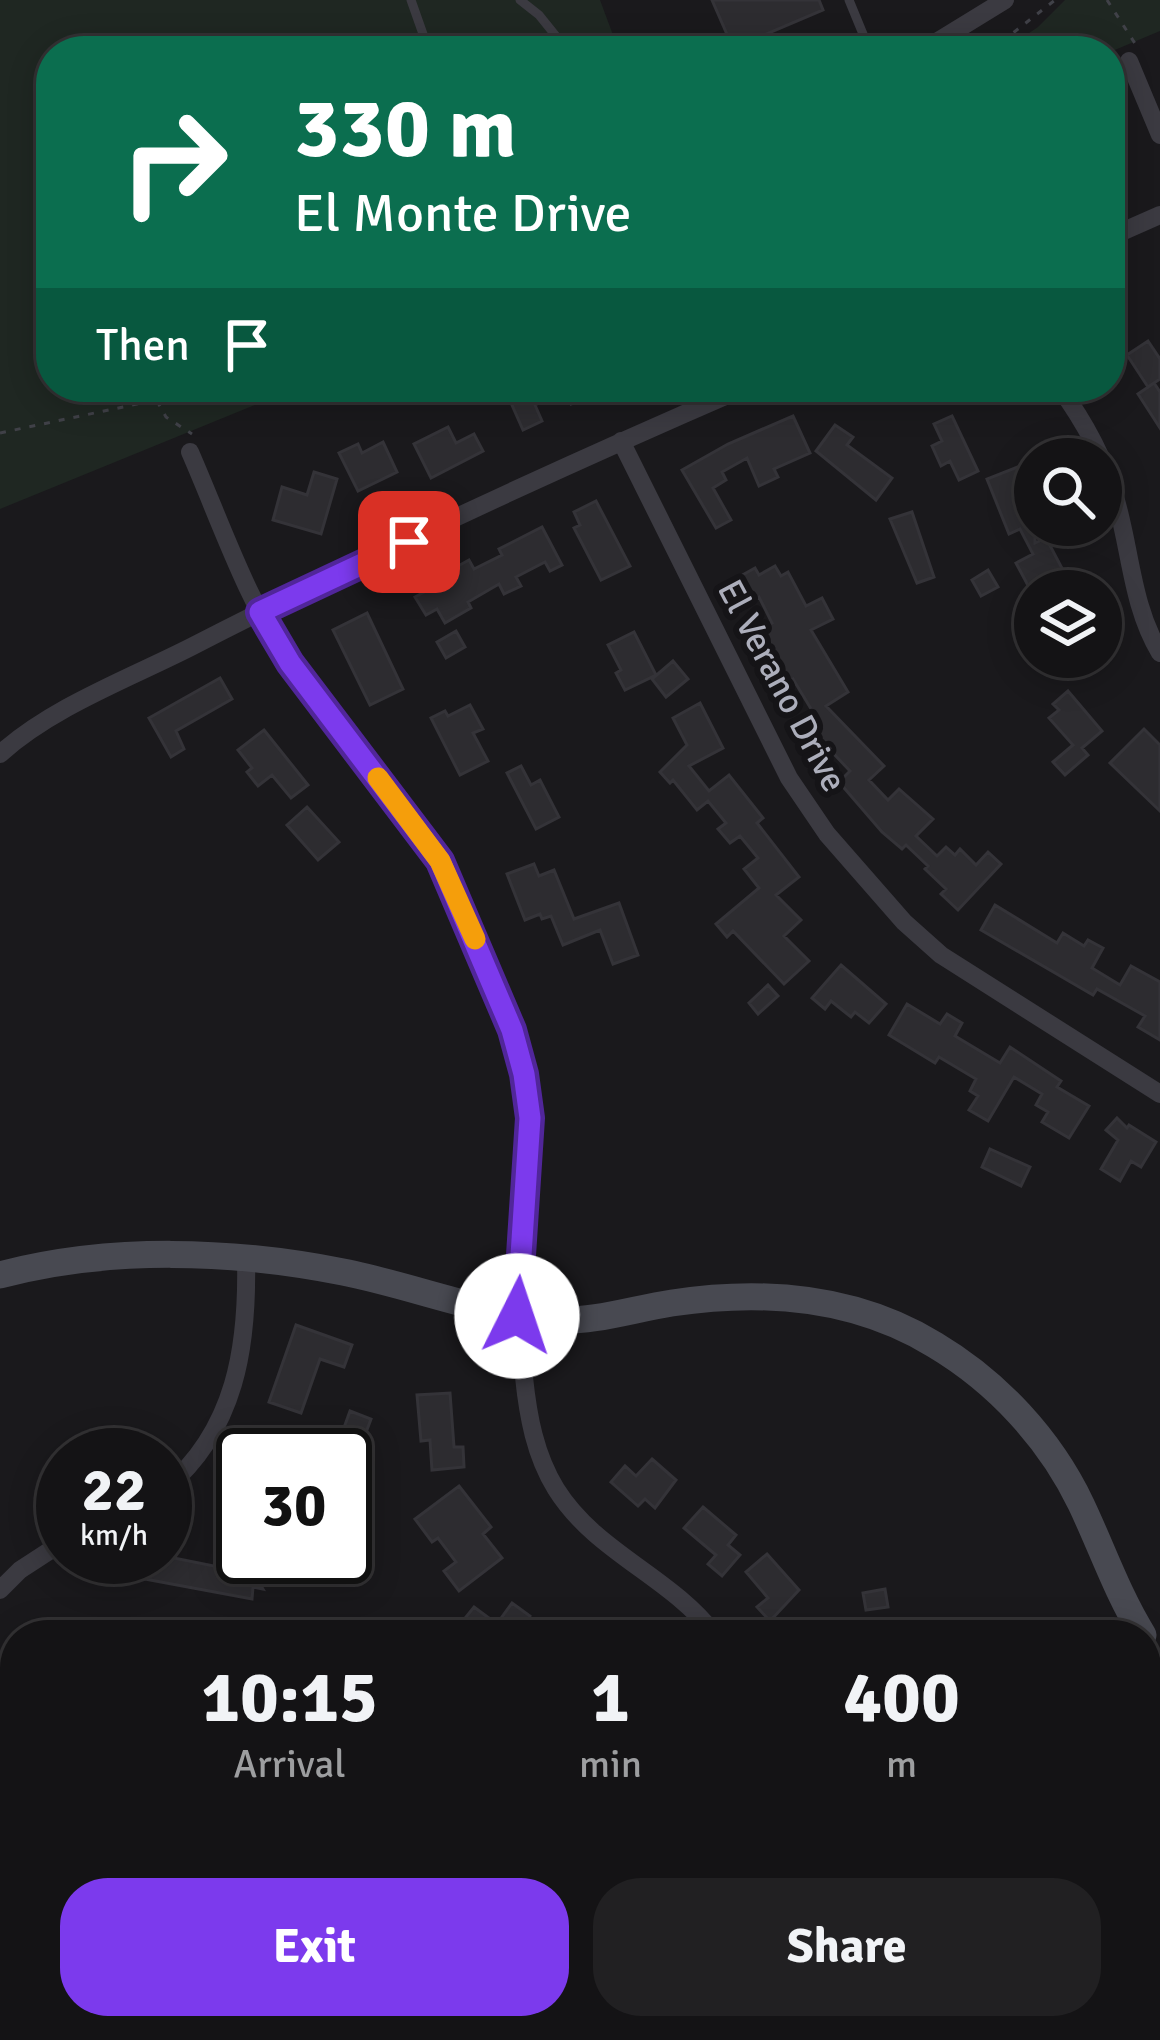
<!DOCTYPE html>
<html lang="en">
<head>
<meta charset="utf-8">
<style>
	body { margin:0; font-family:Signika,sans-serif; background:#212022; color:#f1f3f6; height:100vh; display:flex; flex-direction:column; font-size:45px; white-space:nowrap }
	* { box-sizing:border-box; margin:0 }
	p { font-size:39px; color:#9d9ea0 }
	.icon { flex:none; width:66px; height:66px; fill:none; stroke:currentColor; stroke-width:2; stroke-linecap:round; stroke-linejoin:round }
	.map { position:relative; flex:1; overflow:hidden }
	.drawer { position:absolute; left:0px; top:1620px; width:1161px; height:420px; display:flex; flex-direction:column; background:#141315; border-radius:48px 48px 0 0; box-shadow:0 6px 30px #0003,0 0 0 3px #333234 }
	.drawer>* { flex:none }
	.guide { position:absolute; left:36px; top:36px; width:1089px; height:366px; border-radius:48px; box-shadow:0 6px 30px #0003,0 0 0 3px #333234; background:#0b6e4f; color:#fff; overflow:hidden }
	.controls { position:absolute; left:1014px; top:438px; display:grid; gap:24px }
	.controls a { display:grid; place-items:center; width:108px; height:108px; border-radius:50%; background:#141315; box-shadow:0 6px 30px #0003,0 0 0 3px #333234; font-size:60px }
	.speed { position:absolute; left:36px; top:1428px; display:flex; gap:24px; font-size:60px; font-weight:700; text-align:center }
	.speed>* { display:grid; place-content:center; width:156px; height:156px; border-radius:50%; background:#141315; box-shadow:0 6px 30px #0003,0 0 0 3px #333234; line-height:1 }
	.speed small { font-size:30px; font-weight:400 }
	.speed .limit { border:6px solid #111; border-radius:18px; background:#fff; color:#111 }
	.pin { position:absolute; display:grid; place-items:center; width:102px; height:102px; color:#fff; margin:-51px; border-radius:24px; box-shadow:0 6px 18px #0006 }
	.me { position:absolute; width:132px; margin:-66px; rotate:4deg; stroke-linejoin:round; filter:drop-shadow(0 0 9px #0008) }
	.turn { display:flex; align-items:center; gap:42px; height:252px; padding:0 60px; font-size:54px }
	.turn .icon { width:156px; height:156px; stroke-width:2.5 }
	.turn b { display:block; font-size:84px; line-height:102px }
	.then { display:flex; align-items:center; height:114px; padding:0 60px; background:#0003; gap:24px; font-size:45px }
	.eta { display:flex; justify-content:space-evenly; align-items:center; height:204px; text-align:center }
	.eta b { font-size:72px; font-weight:700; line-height:84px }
	.primary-button { display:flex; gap:24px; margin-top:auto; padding:24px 60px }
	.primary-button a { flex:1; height:138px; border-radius:48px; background:#7c3aed; color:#fff; font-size:48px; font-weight:700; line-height:138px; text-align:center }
	.primary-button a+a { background:#212022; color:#f1f3f6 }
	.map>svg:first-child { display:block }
	.green { fill:#1f2722 }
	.building { fill:#2d2c30; stroke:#343338; stroke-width:3 }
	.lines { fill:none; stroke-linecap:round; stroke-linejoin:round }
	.path { stroke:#404148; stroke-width:3; stroke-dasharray:6 9; stroke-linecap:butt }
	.lane { stroke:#3b3a41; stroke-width:9 }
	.street { stroke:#3b3a41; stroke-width:18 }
	.secondary { stroke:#484951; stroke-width:27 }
	.route-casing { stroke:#51269a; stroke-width:30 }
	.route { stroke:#7c3aed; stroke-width:21 }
	.slow { stroke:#f59e0b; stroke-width:21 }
	.labels { text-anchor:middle; stroke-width:12; stroke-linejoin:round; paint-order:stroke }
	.street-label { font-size:36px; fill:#acaebb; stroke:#151417 }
</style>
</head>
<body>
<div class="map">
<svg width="1160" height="2040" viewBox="0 0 1160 2040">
	<rect width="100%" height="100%" fill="#1a191c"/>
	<path class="green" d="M0 0H600L619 51H51V387H299L0 509Z
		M1065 0H1160V31L1110 52 1002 51 1038 27Z"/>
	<path class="building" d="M712 0H819L823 10 733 48Z
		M1148 341 1160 359V379L1148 387 1127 355Z
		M1154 383 1160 392V428L1138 394Z
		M504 387H537L543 401 535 405 542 421 523 430Z
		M564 387H613V388L571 404Z
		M793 416 810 453 774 469 778 477 759 486 747 458 722 472 726 480 713 488 731 520 716 528 682 470 728 444Z
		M952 416 978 471 959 480 950 461 941 466 932 446 942 441 934 424Z
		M835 425 853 437 847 445 892 478 876 500 816 451Z
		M448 427 456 443 474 434 483 451 431 478 414 444Z
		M383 442 397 472 358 491 339 453 358 444 362 453Z
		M1023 465 1035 497V543L1046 538 1074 591H1031L1016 563 1033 554 1020 529 1009 534 987 479Z
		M314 472 337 479 321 534 273 520 282 487 307 495Z
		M596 501 630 566 601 580 574 528 580 525 574 512Z
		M912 512 934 577 917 583 890 519Z
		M542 527 562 565 550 571 545 562 516 577 521 586 504 594 499 584 468 602 471 608 445 623 437 609 426 615 415 597 452 577 449 571 469 560 474 569 502 555 499 549Z
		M775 566 781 576 788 572 806 606 822 598 833 619 811 630 848 692 826 706 884 766 869 780 888 800 899 789 933 819 916 836 937 856 946 847 955 855 960 849 976 865 988 852 1001 864 958 910 941 894 946 889 925 869 928 866 906 845 902 849 882 832 839 782 850 771 815 734 822 727 793 679 788 682 776 663 779 661 762 628 772 623 759 597 750 602 737 578 755 568 759 575Z
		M988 570 998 587 981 596 972 580Z
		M367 613 403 689 370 705 333 630Z
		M456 631 465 647 446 658 437 642Z
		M634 632 656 675 625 690 616 673 621 670 608 645Z
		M1055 657H1093L1063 672Z
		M673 661 688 679 666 697 652 679Z
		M220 678 232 699 176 731 184 749 171 757 149 718Z
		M1068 691 1102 731 1082 748 1088 755 1065 775 1053 762 1073 745 1049 718 1059 710 1053 704Z
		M700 703 723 748 689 766 709 791 729 775 763 818 757 823 799 877 776 895 801 920 784 936 809 961 784 984 733 931 727 937 716 924 759 888 744 869 758 858 740 836 730 843 718 829 726 823 708 801 697 810 673 780 670 783 660 772 687 745 673 718Z
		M470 705 483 729 473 733 488 761 460 775 431 718 445 711 448 716Z
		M1144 729 1160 745V811L1110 763Z
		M264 730 308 785 291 798 272 775 258 786 247 772 252 768 238 750Z
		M521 766 531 785 540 780 559 817 536 829 507 773Z
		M307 807 339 842 318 860 287 825Z
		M534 864 539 876 554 870 574 919 619 903 638 955 613 964 600 930 563 945 551 916 542 919 540 914 525 920 507 874Z
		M995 905 1057 943 1063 933 1084 946 1088 940 1103 948 1092 968 1120 985 1131 966 1160 982V1040L1138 1027 1145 1016 1097 989 1093 995 981 930Z
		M841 965 886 1004 869 1023 855 1012 851 1017 831 1001 825 1009 812 998Z
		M768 985 778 996 758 1014 749 1003Z
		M907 1004 940 1024 947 1014 962 1023 955 1036 1000 1063 1010 1047 1061 1081 1057 1087 1089 1106 1069 1138 1042 1122 1048 1112 1036 1105 1042 1094 1014 1077 988 1121 969 1110 978 1096 970 1091 976 1079 939 1057 935 1063 889 1035Z
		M1117 1118 1127 1128 1129 1125 1156 1142 1141 1167 1131 1161 1120 1181 1101 1169 1118 1140 1106 1130Z
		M990 1149 1030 1167 1021 1186 982 1167Z
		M296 1325 352 1345 344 1367 320 1359 301 1413 269 1402Z
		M450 1393 454 1447H463L464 1467 432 1470 430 1440 421 1441 417 1395Z
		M350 1411 371 1419 362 1443 341 1436Z
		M652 1459 676 1480 655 1508 645 1499 638 1506 611 1482 625 1466 636 1476Z
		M459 1486 491 1527 483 1534 502 1558 459 1591 444 1571 456 1562 438 1538 432 1542 415 1519Z
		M703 1507 736 1535 728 1545 740 1555 722 1576 708 1564 716 1555 684 1528Z
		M767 1554 799 1590 770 1621 757 1607 768 1598 746 1572Z
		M149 1557H169L254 1574 263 1589 253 1587 252 1599 145 1579Z
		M885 1589 888 1607 866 1610 863 1593Z
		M512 1603 530 1616 529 1619 551 1635H504L494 1628Z
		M474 1607 497 1624 488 1635H479L462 1622Z
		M833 1621 838 1635H798V1634Z
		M1146 1762 1160 1773V1807L1146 1796Z
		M1160 1932V1958L1146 1961V1936Z
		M226 2025H262L246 2040H209Z
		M737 2025H762V2040H736Z
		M893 2025H932L914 2040H875Z
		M990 2025H1023L1034 2040H970Z"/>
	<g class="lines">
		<path class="path" d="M1107 0 1136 45
			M990 51 1055 0
			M157 401 166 417 192 434
			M0 433 156 400 187 387"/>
		<path class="lane" d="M411 0 429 51
			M520 0 539 15 568 51
			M849 0 870 51
			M142 2040 151 2025"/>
		<path class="street" d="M922 51 1005 0
			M1129 61 1160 135
			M1110 237 1160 215
			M1059 387C1084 421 1104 457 1115 497 1131 550 1131 604 1160 653
			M621 441 789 778 827 834 904 922 941 955 1160 1094
			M190 452C221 523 247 601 291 665 337 732 397 790 439 860 469 910 491 971 511 1026 546 1120 517 1217 517 1314 517 1335 522 1356 524 1377 528 1416 535 1455 556 1489 596 1553 670 1576 715 1635
			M0 754C52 707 128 679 191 647 372 554 559 468 746 387
			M165 1489C236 1430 248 1346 246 1259
			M0 1590 20 1570 63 1542
			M1146 1889 1160 1883
			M472 2025 501 2040
			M686 2040 689 2025"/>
		<path class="secondary" d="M0 1275C110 1246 232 1250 343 1272 414 1286 483 1315 556 1320 595 1322 633 1309 672 1303 764 1289 855 1296 935 1345 997 1382 1050 1439 1081 1504 1102 1548 1117 1593 1143 1635"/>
	</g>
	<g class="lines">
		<defs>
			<path id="route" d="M409 542 260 612 290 663 440 861 512 1030 524 1074 530 1118 517 1316"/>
		</defs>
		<use href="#route" class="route-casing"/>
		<use href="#route" class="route"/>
		<path class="slow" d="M378 778 440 861 475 939"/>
	</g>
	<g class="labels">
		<g class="street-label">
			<text transform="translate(783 685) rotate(62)" y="13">El Verano Drive</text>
		</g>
	</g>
</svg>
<div class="controls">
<a><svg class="icon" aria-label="search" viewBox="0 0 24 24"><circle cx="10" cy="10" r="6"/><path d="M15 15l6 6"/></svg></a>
<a><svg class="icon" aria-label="layers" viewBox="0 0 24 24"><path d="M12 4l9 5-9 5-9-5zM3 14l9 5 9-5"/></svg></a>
</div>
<div class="speed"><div>22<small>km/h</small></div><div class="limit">30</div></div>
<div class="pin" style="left:409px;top:542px;background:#d93025"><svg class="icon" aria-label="arrive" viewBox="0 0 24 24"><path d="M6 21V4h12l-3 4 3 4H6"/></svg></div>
<svg class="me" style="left:517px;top:1316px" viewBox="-20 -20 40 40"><circle r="19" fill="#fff"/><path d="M0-13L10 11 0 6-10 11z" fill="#7c3aed"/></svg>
<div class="guide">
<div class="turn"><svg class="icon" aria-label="right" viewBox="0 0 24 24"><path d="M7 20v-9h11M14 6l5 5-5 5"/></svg><div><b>330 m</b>El Monte Drive</div></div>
<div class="then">Then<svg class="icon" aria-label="arrive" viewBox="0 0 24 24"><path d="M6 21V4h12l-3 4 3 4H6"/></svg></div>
</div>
<section class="drawer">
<div class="eta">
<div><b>10:15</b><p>Arrival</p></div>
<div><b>1</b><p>min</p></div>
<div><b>400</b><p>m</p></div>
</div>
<div class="primary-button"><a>Exit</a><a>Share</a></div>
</section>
</div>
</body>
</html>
